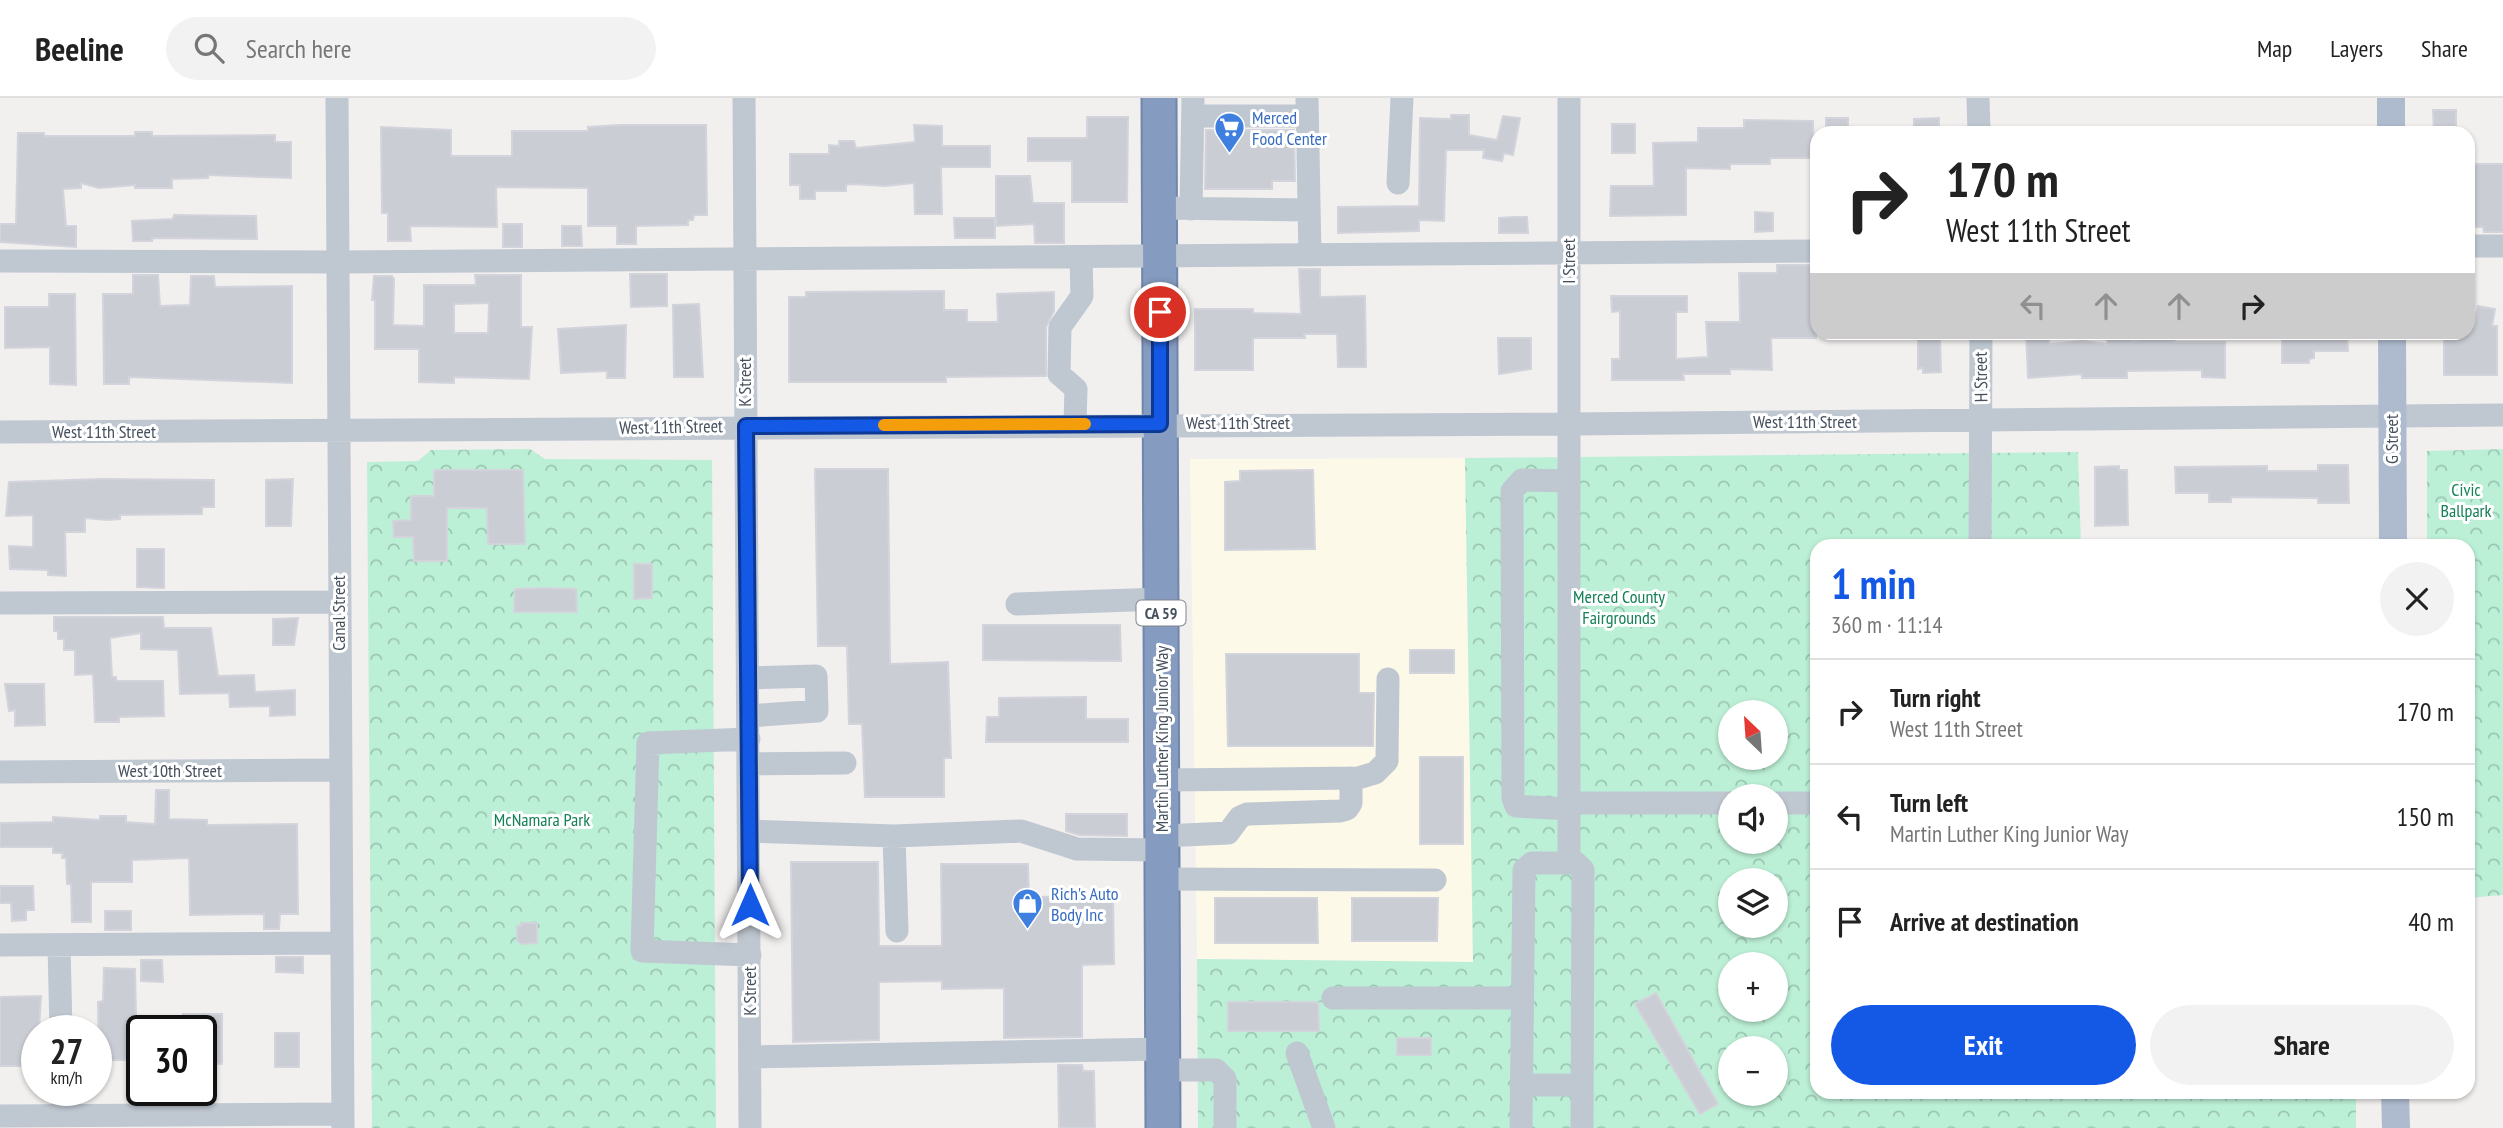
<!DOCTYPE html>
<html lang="en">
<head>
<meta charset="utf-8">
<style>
	body { margin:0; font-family:"PT Sans Narrow",sans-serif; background:#f2f2f2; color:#222; height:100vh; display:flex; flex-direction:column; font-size:26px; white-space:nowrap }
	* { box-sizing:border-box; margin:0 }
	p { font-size:23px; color:#767676 }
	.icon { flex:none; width:38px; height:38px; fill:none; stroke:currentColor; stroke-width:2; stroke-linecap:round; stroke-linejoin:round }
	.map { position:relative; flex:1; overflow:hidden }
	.panel { position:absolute; left:1810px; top:441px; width:665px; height:560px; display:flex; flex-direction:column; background:#fff; border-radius:21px; box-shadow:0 2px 5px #0004 }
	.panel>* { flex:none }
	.top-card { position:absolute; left:1810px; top:28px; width:665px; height:214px; border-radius:21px; box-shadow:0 2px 5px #0004; background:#fff; color:#222; overflow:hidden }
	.needle { width:46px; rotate:335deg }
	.controls { position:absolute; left:1718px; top:602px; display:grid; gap:14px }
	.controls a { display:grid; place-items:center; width:70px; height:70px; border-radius:50%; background:#fff; box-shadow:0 2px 5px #0004; font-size:35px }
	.speed { position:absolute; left:21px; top:917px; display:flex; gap:14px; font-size:35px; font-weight:700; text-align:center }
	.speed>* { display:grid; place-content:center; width:91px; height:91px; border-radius:50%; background:#fff; box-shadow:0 2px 5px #0004; line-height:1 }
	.speed small { font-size:18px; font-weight:400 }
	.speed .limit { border:4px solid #111; border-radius:10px; background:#fff; color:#111 }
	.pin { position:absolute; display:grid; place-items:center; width:60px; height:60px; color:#fff; margin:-30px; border:4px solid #fff; border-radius:50%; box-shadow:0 2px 7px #0007 }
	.me { position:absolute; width:77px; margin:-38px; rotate:0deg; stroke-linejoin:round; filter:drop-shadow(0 0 5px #0008) }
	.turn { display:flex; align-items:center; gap:24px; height:147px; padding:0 21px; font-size:32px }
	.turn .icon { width:91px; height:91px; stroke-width:2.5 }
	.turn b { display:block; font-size:49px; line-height:60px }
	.lanes { display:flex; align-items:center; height:66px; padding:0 21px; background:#0003; justify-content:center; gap:35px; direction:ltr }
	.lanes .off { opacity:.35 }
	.round { display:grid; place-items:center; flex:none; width:74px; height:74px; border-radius:37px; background:#f2f2f2 }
	.head { display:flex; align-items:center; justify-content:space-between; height:119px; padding:0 21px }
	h1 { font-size:42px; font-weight:700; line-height:52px; color:#1458e6 }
	.button { display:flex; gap:14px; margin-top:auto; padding:14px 21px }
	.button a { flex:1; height:80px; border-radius:42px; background:#1458e6; color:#fff; font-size:28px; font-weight:700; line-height:80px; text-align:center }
	.button a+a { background:#f2f2f2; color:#222 }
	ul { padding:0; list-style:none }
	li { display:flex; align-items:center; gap:21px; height:105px; padding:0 21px; border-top:2px solid #e0e0e0 }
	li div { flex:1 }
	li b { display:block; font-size:26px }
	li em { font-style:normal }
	header { display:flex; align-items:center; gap:42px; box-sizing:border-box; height:98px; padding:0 35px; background:#fff; border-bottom:2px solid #e0e0e0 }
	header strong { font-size:33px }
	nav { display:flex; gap:38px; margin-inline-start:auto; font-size:24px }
	.search { width:490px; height:63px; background:#f2f2f2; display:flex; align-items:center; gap:18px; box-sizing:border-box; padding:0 24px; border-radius:38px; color:#767676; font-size:26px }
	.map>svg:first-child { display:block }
	.commercial { fill:#fcf9e8 }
	.forest { fill:url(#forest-crowns); fill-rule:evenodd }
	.building { fill:#cbcdd5; stroke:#d3d4db; stroke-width:2; fill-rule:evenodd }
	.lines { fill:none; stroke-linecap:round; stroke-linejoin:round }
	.highway-casing { stroke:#7086ab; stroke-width:37 }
	.minor { stroke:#bfc7d1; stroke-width:23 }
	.major { stroke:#aebbcf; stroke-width:28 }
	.highway { stroke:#859bbf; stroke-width:33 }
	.route-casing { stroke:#0d3996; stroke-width:18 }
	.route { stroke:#1458e6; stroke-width:12 }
	.slow { stroke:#f59e0b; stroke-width:12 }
	.labels { text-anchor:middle; stroke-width:6; stroke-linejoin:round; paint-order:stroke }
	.shield { fill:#fff; stroke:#7e848e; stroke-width:2 }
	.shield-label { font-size:16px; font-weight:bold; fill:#46505d }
	.shop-label { font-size:18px; fill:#366cbe; stroke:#fff; text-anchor:start }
	.street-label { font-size:18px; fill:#46505d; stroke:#fff }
	.park-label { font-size:18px; fill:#148157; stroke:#fff }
</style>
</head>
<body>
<header>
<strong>Beeline</strong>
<div class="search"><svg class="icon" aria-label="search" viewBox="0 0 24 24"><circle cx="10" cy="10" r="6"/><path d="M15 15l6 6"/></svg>Search here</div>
<nav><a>Map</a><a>Layers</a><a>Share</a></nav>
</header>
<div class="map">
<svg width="2503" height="1030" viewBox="0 0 2503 1030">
	<defs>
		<pattern id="forest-crowns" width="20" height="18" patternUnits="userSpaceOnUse" patternTransform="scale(1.75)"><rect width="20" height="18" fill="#bcf0d6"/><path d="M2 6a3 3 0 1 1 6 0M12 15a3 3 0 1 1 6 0" fill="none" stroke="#9bc5b1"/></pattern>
	</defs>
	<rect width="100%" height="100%" fill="#f2efef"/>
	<path class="commercial" d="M1465 360 1473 864 1197 861 1190 361Z"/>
	<path class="forest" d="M530 351 545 361 712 362 716 1030H372L367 364 418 363 431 352Z
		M2503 351V797L2468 800V448H2427V353Z
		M2078 354 2081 448H1816V994H2356V1030H1198L1197 861 1473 864 1465 360ZM1731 614H1776V660H1731ZM1731 698H1776V744H1731ZM1731 782H1776V828H1731ZM1731 866H1776V912H1731ZM1731 950H1776V996H1731Z"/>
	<path class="building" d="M2433 12H2456V35H2434Z
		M1451 17H1469V37L1497 42 1503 18 1520 20 1513 57 1504 55 1502 63 1483 60 1484 52H1446L1444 123 1419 122V133L1338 135V109L1419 108 1420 20 1451 21Z
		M1087 19H1128L1127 104H1072V63H1028V40H1087Z
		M1826 20H1848V35H1826Z
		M1939 20V35H1914V21Z
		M1744 22 1813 23 1814 60H1770V66H1730V71L1686 70V117L1610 118 1611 88H1654L1653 45 1698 44V30H1744Z
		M1612 26H1635V55H1612Z
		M620 27H706L707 117H694L693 122H688V127L636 128V146H617V128H588V90L496 89 497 129 410 128 411 143H388V115H382L381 29 451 32V58H512V33H588V29Z
		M914 27 942 28V48H990V69H941L942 116H915L914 85 885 88 851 86 846 87V93H815V101H800V87H790V56H829V47L839 48V43H854L856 50 915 44Z
		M1206 32H1294L1295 83H1272V91H1205Z
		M135 34H152V38L275 37V44H291V80L208 77V80L172 81V90H135V87L99 90 81 85V90L63 91 66 128H76V149L0 144V126H16L18 35H44V38H135Z
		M2468 66H2503V134H2484L2483 129H2468Z
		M996 78H1030L1033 105H1064V145H1035L1034 126 996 128Z
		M1755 114 1773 115V133L1755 134Z
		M174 117 256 118 257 141 152 140V143H133L132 123 173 121Z
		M1514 119H1527L1528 135H1499V120Z
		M954 120H995V140H955Z
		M503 126H522V149H503Z
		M562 128H581L582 148H562Z
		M1777 167H1816V240H1771L1772 272 1730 271V276H1683L1684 282H1612V261H1620V213L1612 214 1611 198H1687V214H1676V261L1708 259 1706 224H1740L1739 175H1777Z
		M1299 171H1320V199L1365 198 1366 269H1338L1337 236H1304L1305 240H1253V272H1195V211H1253V215L1301 216Z
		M630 176H667V208L631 209Z
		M133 177H158L160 208 190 207 191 178H214L215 189 292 188V285L129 279V286H104L103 196H133Z
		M475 177H521V229H532L529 281 454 279V285L419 284V251H375V202H372L374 178H392L394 181 393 227 424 228V187H476ZM489 205 488 235H454V206Z
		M944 193V212H967V224H998L997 196 1054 194V213L1046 229V278L946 279V284H789V199H806V194Z
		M49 196H75L76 287 50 286V249L5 250V209H49Z
		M699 206 703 279H674L673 207Z
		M2478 208 2495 211 2492 228H2497V277H2444V234H2468V228H2474Z
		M626 227 625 280H607V273L561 275 558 231Z
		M2026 234H2049V246L2082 243 2107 246V235H2132V243L2163 237 2175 239V244H2225V280L2202 279V272L2127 273V280H2082V276L2028 280Z
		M2282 234H2347L2348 253H2314V260L2309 261V265H2282Z
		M1940 236 1941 274 1923 275V270L1918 271V237Z
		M1498 240H1531V271L1499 276Z
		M2318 367H2348L2349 405H2318V400L2231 399V404H2209V395H2176L2175 369 2267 368V373H2318Z
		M2119 368V372H2127L2128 427 2095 428V369Z
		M815 371H888L890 566 948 564 951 660H944V699H865L862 626H849L847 548H818Z
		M434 372H523L525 446H488L487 410H447V463H414L413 439H394L393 423 411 422V398H434Z
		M1313 372 1315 451 1225 452V384L1240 383V373Z
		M101 381 214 382V409H202V416L120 417V421L107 422 85 420V434H65L66 478 48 477V472L10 471 9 448 33 449V417L6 418 9 384Z
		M293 381 291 428H266V382Z
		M137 451H164V490L137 489Z
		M634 466H652V500L634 501Z
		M542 490 576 491 577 514H514L515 491Z
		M54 519H163L164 530H211L218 578 254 577 255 594 295 592V617L270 618V608L230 609 229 595 180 596 178 552 141 551V535L110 540 112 579H116V583H163L164 618 119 619V624H95L93 576 75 577V552H64V541H58V533H54Z
		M298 520 294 547H273V521Z
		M983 527H1120L1121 563 983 562Z
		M1410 552H1454V575H1410Z
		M1226 556H1359V595H1374L1373 648H1228Z
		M5 586H44L45 627 15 628V612L9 613Z
		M1086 599V621H1128V644H986L987 619H999V600Z
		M1420 659H1463V746H1420Z
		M156 692H169V721L207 722V727L297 726 298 816H280L279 831H264V816L190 817 189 760 132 762V784H91V824H72L71 786H67L66 760H62L63 755H53V749H0V725L53 724V719L100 722V718H126V724L155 726Z
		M1066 716H1127V738L1079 737 1066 733Z
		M791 764H878L879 848H942L941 766H1028L1029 799 1113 798 1114 866 1082 867V939L1004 940V890L942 891V883L879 884V942L793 944Z
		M0 788H33L34 812H26V822L12 823 11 805H0Z
		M1215 800H1317L1318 845H1215Z
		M1352 800H1438L1437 843H1352Z
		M105 813H131V832H105Z
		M521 825H537V845L521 846 517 842V828H521Z
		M276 859H303V875L276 874Z
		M141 862H162L163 884 141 883Z
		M104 870 135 871 137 962H99L98 904 103 903Z
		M1656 895 1718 1006 1700 1016 1635 906Z
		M41 898 37 968H0V899Z
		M1228 904H1318L1319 933H1228Z
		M183 916H222V966L201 965V933H183Z
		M275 935H299V969H275Z
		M1397 940H1431V957H1397Z
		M1058 967H1082L1083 973H1094L1095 1030H1059Z"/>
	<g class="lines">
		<defs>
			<path id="highway" d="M1159 0 1163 1030"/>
		</defs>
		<use href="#highway" class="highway-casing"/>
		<path class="minor" d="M337 0 343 1030
			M744 0 750 1030
			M1307 0 1310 157
			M1978 0 1979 35
			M1193 18H1307
			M1398 85 1402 0
			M1159 110 1309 112
			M1191 111 1193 0
			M2468 148H2503
			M0 163 338 164 1816 153
			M1075 326 1076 291 1059 276 1060 229 1082 198 1081 159
			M0 334 1570 326 2503 317
			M1980 448 1981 234
			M0 505 339 504
			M1017 506 1161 501
			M748 580 816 578 817 613 749 618
			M749 641 648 645 642 853 750 857
			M750 666 845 665
			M0 674 340 672
			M1162 682 1358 680 1375 675 1387 663 1388 581
			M1569 705H1731
			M1776 705H1816
			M1569 711 1516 708 1513 700 1512 393 1522 382 1569 383
			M750 733 894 738 897 833
			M894 738 1021 733 1077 751 1163 752
			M1163 738 1228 735 1240 719 1247 716 1340 713 1347 711 1351 705V680
			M1569 765V0
			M1163 781 1435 782
			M0 847 341 845
			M59 847 61 933
			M1333 900H1522
			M1297 955 1324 1030
			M750 959 1163 951
			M1163 972H1216L1225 981V1030
			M1521 987H1582
			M63 992V1018
			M0 1018 343 1016
			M1521 1030 1524 772 1532 765H1576L1583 772 1582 1030"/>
		<path class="major" d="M2391 0V35
			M2392 234 2393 448
			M2395 994 2396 1030"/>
		<use href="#highway" class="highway"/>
	</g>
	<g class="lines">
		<defs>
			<path id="route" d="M750 807 746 328 1160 326V214"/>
		</defs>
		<use href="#route" class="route-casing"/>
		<use href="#route" class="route"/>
		<path class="slow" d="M884 327 1085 326"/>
	</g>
	<defs>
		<symbol id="supermarket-pin" viewBox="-11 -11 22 30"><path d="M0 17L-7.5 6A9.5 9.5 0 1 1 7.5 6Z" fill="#3f7fe0" stroke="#fff"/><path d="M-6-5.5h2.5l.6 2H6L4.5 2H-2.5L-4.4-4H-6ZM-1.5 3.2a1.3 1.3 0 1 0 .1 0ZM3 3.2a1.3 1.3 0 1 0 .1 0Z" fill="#fff"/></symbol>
		<symbol id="shop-pin" viewBox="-11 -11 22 30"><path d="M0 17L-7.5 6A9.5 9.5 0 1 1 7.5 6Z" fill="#3f7fe0" stroke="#fff"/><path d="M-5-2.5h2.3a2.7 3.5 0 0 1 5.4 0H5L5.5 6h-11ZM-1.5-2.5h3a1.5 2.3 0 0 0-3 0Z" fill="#fff"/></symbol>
	</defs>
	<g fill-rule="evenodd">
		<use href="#supermarket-pin" x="1212" y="12" width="35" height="47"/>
		<use href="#shop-pin" x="1010" y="788" width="35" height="47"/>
	</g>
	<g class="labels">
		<rect class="shield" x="1136.5" y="502.5" width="49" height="25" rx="5"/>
		<g class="shield-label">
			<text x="1161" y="521">CA 59</text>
		</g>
		<g class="shop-label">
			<text x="1252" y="26">Merced<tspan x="1252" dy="21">Food Center</tspan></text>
			<text x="1051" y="802">Rich's Auto<tspan x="1051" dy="21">Body Inc</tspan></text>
		</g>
		<g class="street-label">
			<text transform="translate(1569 163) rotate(-90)" y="6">I Street</text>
			<text transform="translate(1981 279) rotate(-91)" y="6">H Street</text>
			<text transform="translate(745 284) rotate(-90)" y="6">K Street</text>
			<text x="1805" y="330">West 11th Street</text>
			<text x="1238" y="331">West 11th Street</text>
			<text transform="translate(671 329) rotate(-1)" y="6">West 11th Street</text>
			<text x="104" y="340">West 11th Street</text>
			<text transform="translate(2392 341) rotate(-90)" y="6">G Street</text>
			<text transform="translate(339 515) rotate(-90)" y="6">Canal Street</text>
			<text transform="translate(1162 641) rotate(-90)" y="6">Martin Luther King Junior Way</text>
			<text x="170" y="679">West 10th Street</text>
			<text transform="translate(750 893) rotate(-90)" y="6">K Street</text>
		</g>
		<g class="park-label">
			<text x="2466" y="398">Civic<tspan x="2466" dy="21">Ballpark</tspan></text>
			<text x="1619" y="505">Merced County<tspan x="1619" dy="21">Fairgrounds</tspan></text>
			<text x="542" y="728">McNamara Park</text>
		</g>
	</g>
</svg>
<div class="controls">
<a><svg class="needle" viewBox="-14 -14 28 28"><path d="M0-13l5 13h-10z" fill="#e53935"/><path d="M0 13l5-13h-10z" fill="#767676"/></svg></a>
<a><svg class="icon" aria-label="sound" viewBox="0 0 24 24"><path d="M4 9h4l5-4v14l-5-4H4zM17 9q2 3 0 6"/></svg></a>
<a><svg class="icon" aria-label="layers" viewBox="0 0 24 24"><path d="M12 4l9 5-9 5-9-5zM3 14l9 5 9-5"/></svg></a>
<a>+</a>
<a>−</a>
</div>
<div class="speed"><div>27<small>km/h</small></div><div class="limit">30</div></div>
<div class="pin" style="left:1160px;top:214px;background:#d93025"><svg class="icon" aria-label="arrive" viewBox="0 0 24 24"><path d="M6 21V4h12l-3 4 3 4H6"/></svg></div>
<svg class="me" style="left:750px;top:807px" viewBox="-20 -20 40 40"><path d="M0-17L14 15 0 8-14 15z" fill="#1458e6" stroke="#fff" stroke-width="4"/></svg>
<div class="top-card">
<div class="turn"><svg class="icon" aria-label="right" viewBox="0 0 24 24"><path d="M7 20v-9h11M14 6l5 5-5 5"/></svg><div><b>170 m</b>West 11th Street</div></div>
<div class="lanes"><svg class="icon off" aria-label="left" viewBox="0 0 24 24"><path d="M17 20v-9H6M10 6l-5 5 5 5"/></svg><svg class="icon off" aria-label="ahead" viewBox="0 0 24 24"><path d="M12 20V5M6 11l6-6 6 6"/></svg><svg class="icon off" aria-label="ahead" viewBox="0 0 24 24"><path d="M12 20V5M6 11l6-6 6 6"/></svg><svg class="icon" aria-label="right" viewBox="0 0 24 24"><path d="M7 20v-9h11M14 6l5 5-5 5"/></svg></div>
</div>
<section class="panel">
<div class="head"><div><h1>1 min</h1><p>360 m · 11:14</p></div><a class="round"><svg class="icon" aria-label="close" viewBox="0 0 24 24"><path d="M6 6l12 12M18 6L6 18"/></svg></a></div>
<ul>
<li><svg class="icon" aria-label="right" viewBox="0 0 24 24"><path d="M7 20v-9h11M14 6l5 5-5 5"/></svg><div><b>Turn right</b><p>West 11th Street</p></div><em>170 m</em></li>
<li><svg class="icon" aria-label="left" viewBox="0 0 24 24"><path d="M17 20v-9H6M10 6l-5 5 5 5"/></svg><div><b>Turn left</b><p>Martin Luther King Junior Way</p></div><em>150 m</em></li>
<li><svg class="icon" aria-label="arrive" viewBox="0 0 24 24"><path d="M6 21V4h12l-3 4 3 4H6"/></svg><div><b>Arrive at destination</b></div><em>40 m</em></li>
</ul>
<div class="button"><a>Exit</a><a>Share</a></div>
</section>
</div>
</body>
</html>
